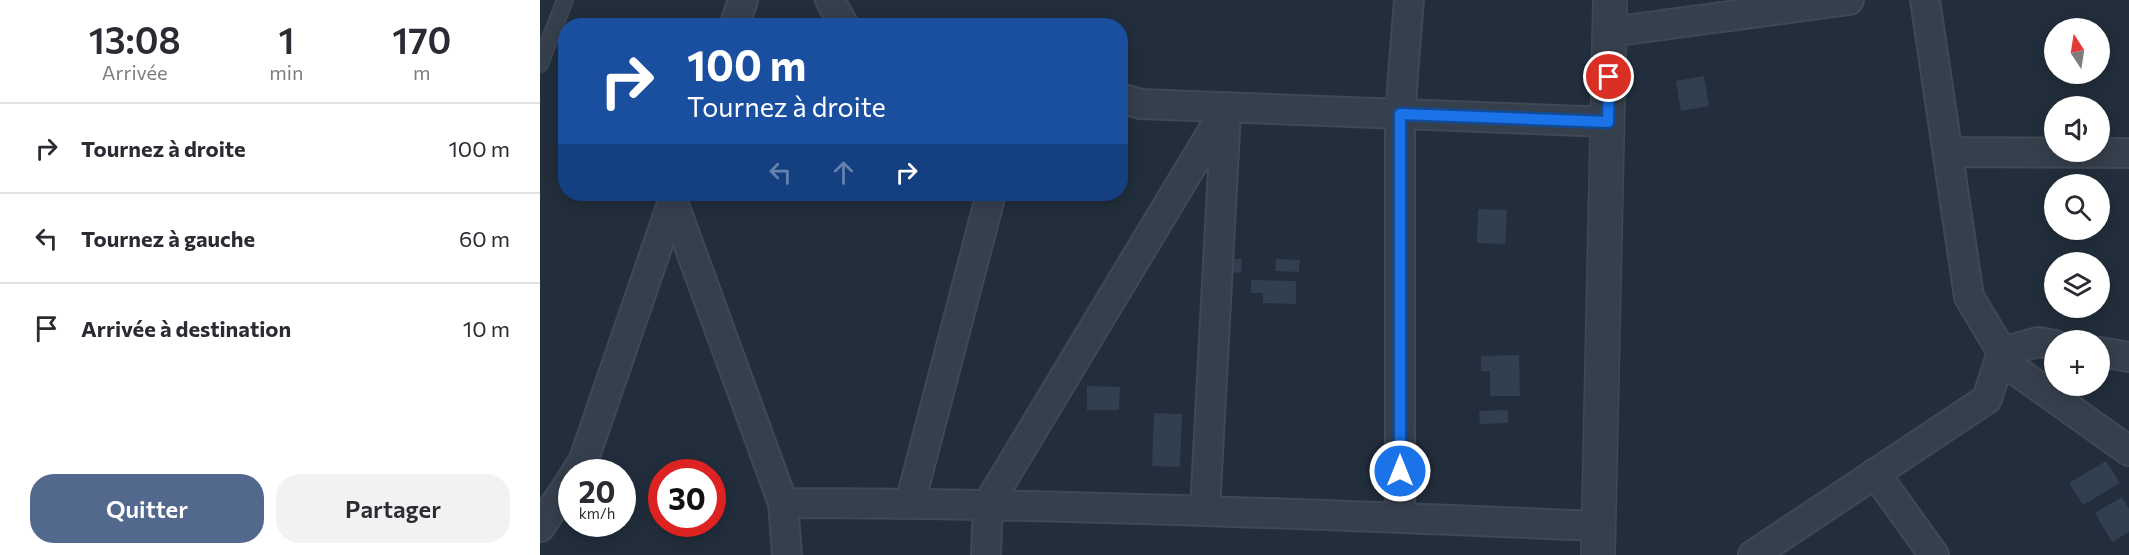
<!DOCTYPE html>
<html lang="fr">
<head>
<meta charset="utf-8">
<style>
	body { margin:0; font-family:Commissioner,sans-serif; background:#f2f2f3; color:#2b2b33; height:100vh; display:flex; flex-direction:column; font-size:22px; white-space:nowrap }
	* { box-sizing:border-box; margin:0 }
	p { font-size:20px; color:#7c7c81 }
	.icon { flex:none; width:33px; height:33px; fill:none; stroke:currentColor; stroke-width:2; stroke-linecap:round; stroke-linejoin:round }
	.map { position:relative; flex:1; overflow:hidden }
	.panel { display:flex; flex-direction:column; background:#fff; width:540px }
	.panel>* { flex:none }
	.hud { position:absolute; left:18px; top:18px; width:570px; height:183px; border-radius:24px; box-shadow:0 3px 15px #0003; background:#1a4fa0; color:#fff; overflow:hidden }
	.needle { width:39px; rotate:348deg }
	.fabs { position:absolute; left:1504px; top:18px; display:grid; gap:12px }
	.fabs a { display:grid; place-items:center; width:66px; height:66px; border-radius:50%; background:#fff; box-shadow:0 3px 15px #0003; font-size:30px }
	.speed { position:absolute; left:18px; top:459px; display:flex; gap:12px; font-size:30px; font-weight:700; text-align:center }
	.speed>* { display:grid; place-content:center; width:78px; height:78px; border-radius:50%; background:#fff; box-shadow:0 3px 15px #0003; line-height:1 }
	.speed small { font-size:15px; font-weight:400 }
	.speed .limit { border:9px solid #d22; background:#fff; color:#111 }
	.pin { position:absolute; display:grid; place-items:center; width:51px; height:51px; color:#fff; margin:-26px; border:3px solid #fff; border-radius:50%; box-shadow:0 2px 6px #0007 }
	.me { position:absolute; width:66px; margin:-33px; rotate:0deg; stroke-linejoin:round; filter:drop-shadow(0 0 4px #0008) }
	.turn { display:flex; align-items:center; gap:21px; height:126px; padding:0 30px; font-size:27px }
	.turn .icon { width:78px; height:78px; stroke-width:2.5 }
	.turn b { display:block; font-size:42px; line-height:51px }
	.lanes { display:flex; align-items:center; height:57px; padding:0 30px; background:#0003; justify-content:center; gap:30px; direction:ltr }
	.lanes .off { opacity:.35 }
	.eta { display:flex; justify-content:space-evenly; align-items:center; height:102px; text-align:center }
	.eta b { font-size:36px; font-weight:600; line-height:42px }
	.button { display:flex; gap:12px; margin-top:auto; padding:12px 30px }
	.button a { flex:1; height:69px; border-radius:24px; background:#53688d; color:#fff; font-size:24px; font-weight:600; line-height:69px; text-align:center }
	.button a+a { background:#f2f2f3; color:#2b2b33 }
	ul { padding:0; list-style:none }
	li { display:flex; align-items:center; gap:18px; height:90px; padding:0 30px; border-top:2px solid #e1e1e2 }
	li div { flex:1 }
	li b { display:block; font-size:22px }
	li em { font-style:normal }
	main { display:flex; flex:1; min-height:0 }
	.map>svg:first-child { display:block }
	.building { fill:#313f51 }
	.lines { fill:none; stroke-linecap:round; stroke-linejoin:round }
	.service-casing { stroke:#3f4955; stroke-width:18 }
	.minor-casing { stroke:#3f4955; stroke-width:32 }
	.tertiary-casing { stroke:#3f4955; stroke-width:36 }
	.service { stroke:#36404d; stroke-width:15 }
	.minor { stroke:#36404d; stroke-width:28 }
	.tertiary { stroke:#36404d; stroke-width:33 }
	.route-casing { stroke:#114b97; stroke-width:15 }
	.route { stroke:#1a73e8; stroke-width:10 }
</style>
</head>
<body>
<main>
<section class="panel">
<div class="eta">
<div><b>13:08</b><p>Arrivée</p></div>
<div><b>1</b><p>min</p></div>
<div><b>170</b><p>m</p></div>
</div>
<ul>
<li><svg class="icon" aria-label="right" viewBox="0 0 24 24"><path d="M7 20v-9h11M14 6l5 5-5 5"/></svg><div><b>Tournez à droite</b></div><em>100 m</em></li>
<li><svg class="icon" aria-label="left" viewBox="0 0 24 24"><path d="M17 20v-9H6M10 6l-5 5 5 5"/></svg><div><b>Tournez à gauche</b></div><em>60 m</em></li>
<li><svg class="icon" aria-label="arrive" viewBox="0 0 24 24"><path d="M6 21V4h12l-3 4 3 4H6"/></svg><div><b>Arrivée à destination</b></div><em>10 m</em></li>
</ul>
<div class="button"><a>Quitter</a><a>Partager</a></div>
</section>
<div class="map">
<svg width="1589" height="555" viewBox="0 0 1589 555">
	<rect width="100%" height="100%" fill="#222e3c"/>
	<path class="building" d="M1164 76 1169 106 1141 111 1136 81Z
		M938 209 967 210 965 244 937 243Z
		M688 259H702L701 273 687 272Z
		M736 259 760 260 759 272 735 271Z
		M711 280 756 281V304L723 303V293H711Z
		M979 355 980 396H950V371H941V356Z
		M547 386 580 387 579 410H547Z
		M968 410V423L940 424 939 411Z
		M614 413 642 414 640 467 612 466Z
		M1566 461 1580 483 1543 505 1529 483Z
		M1582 497 1589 509V532L1572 542 1555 513Z"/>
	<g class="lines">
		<defs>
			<path id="service" d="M0 64 25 0"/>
			<path id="minor" d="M290 0 304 26
				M1385 0 1429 297 1471 367 1589 451
				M194 26 203 0
				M1070 32 1309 0
				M580 98 601 104 1068 122
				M1408 152 1589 153
				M133 202 243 503 247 555
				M1560 352 1589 357
				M36 472 43 462 135 195
				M1335 473 1394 555
				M243 503C515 503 787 515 1059 526
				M370 503 451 194
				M665 511 686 112
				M860 518V114L869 0
				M0 527 32 479
				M446 555 448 504 687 107
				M1213 555 1447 399 1462 352 1498 342 1515 345"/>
			<path id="tertiary" d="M1058 555 1070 0"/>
		</defs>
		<use href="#service" class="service-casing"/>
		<use href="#minor" class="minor-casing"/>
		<use href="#tertiary" class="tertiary-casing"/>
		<use href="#service" class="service"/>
		<use href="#minor" class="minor"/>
		<use href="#tertiary" class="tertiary"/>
	</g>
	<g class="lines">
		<defs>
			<path id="route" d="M860 471V114L1068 122 1069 77"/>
		</defs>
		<use href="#route" class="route-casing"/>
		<use href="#route" class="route"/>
	</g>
</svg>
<div class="fabs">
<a><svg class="needle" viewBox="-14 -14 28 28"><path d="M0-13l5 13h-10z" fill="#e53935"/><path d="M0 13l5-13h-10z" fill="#7c7c81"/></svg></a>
<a><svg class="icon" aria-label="sound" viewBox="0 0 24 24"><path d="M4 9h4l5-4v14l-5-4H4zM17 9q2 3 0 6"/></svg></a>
<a><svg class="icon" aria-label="search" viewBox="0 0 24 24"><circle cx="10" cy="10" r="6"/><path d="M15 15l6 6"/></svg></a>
<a><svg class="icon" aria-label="layers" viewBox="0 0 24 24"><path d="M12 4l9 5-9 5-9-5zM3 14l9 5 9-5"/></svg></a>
<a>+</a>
</div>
<div class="speed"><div>20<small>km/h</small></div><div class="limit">30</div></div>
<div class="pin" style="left:1069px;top:77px;background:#d93025"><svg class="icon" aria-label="arrive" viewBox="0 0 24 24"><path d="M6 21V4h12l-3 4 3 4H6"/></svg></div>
<svg class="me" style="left:860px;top:471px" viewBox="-20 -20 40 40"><circle r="17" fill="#1a73e8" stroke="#fff" stroke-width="3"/><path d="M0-11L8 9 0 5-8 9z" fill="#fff"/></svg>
<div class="hud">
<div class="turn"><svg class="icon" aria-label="right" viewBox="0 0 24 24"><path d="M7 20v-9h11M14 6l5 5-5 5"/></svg><div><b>100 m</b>Tournez à droite</div></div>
<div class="lanes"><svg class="icon off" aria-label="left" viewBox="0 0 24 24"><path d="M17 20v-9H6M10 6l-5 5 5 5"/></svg><svg class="icon off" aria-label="ahead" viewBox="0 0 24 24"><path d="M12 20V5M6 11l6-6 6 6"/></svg><svg class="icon" aria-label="right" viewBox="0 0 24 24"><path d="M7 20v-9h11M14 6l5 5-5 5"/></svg></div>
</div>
</div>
</main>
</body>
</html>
